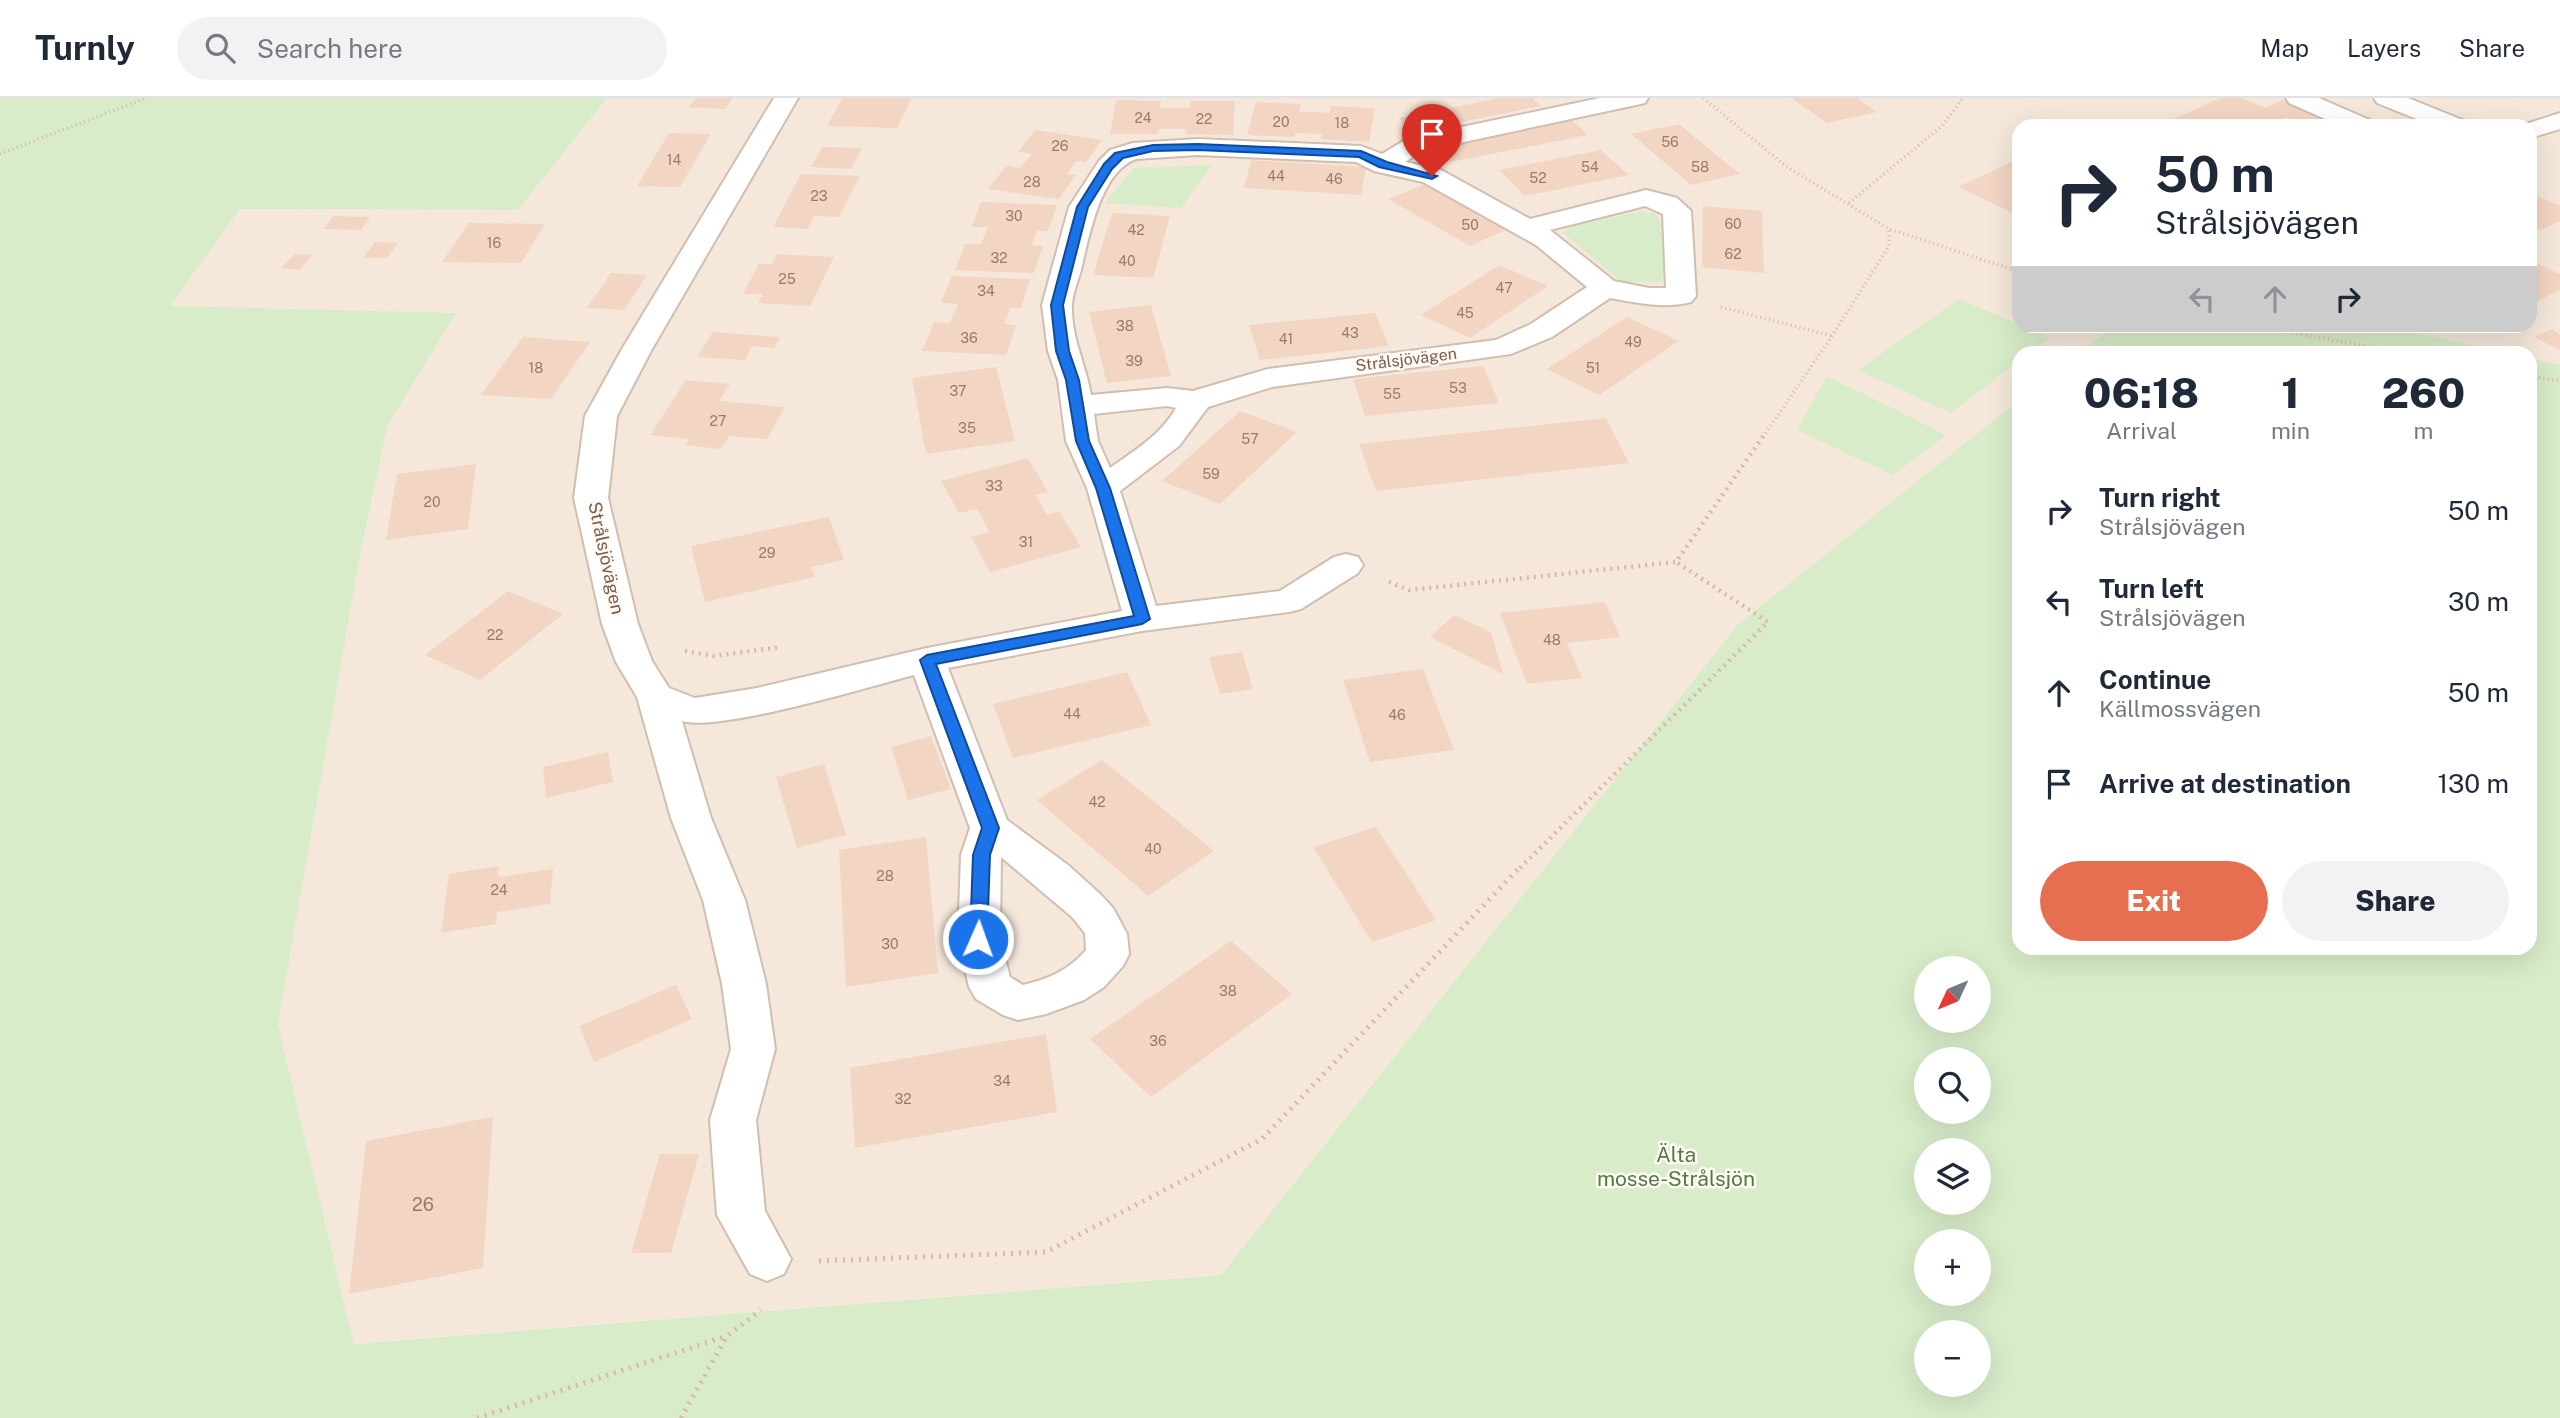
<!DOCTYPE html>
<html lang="en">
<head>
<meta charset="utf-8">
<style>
	body { margin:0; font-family:"Public Sans",sans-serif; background:#f2f2f3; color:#1f2937; height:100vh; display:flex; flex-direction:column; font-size:26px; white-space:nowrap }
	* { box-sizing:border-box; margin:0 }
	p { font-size:23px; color:#747a83 }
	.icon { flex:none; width:38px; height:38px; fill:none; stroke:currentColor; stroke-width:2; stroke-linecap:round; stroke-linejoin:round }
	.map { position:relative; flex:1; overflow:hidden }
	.details { position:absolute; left:2012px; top:248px; width:525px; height:609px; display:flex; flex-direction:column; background:#fff; border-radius:21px; box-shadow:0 7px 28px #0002 }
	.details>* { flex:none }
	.guide { position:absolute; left:2012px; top:21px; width:525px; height:214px; border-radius:21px; box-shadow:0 7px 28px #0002; background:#fff; color:#1f2937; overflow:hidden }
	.needle { width:46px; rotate:226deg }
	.controls { position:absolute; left:1914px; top:858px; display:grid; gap:14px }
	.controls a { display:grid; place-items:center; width:77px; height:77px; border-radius:50%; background:#fff; box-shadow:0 7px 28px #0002; font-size:35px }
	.pin { position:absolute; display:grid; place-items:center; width:60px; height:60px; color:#fff; margin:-72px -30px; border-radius:50% 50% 50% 0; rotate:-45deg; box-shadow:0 0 7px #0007 }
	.pin .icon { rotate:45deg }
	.me { position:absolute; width:77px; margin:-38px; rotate:2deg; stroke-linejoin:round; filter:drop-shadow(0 0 5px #0008) }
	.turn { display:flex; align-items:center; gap:24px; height:147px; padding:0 28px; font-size:32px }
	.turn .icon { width:91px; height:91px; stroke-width:2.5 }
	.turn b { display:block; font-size:49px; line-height:60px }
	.lanes { display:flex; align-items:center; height:66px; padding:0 28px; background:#0003; justify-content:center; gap:35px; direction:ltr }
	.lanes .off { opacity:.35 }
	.eta { display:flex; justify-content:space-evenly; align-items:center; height:119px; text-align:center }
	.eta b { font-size:42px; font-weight:800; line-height:49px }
	.action { display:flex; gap:14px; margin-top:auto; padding:14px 28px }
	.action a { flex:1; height:80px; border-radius:42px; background:#e76f51; color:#fff; font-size:28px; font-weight:800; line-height:80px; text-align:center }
	.action a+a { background:#f2f2f3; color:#1f2937 }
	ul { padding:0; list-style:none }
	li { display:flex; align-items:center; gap:21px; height:91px; padding:0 28px }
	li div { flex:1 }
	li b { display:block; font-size:26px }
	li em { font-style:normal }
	header { display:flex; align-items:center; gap:42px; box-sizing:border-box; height:98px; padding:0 35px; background:#fff; border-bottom:2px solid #e0e1e3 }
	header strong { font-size:33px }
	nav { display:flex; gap:38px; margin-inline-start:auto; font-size:24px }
	.search { width:490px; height:63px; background:#f2f2f3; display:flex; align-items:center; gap:18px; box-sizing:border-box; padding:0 24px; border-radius:38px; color:#747a83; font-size:26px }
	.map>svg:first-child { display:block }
	.residential { fill:#f5e8da }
	.green { fill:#d8ecc9; fill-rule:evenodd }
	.building { fill:#f3d5c3 }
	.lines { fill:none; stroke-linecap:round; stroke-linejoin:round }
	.minor-casing { stroke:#d1beb0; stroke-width:4 }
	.path-far2 { stroke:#d9b8a5; stroke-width:3.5; stroke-dasharray:1 3.5; stroke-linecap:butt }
	.path-far1 { stroke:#d9b8a5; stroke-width:4.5; stroke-dasharray:2 5; stroke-linecap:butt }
	.path { stroke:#d9b8a5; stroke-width:5; stroke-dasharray:2 6; stroke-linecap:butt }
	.minor { fill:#fff; fill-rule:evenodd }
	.route { fill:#1a73e8; stroke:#114b97; stroke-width:2 }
	.labels { text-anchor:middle; stroke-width:5; stroke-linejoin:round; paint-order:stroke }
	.number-label { font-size:14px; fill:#987a6a }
	.far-street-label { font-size:16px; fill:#7a5c4d; stroke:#fffaf3 }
	.street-label { font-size:18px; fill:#7a5c4d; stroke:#fffaf3 }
	.near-number-label { font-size:18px; fill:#987a6a }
	.near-park-label { font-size:21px; fill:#537a41; stroke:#fffaf3 }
</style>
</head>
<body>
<header>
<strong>Turnly</strong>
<div class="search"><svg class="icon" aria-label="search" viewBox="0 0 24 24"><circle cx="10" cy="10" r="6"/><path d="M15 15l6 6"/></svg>Search here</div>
<nav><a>Map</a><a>Layers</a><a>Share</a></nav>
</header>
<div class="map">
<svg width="2560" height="1320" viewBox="0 0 2560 1320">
	<rect width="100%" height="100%" fill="#fdf6ec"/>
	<path class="residential" d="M607 0H2560V268L2531 261 2530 256 2507 255 2384 228H2530V28H2020V228H2114L2078 255 2020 256 2019 302 1739 525 1221 1177 354 1246 278 927 362 447 388 327 455 216 169 209 240 111 518 112Z"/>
	<path class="green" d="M0 0H607L518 112 240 111 170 208 456 215 388 327 362 447 278 927 354 1246 1221 1177 1739 525 2019 302 2020 850H2530L2531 261 2560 267V1320H0ZM1927 870H1979V922H1927ZM1927 961H1979V1013H1927ZM1927 1052H1979V1104H1927ZM1927 1143H1979V1195H1927ZM1927 1234H1979V1286H1927Z
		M1212 67 1181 110 1105 105 1134 70Z
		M1639 114 1655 115C1668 134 1665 162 1661 184H1622L1563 135 1570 128Z
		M1959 201 2050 240 2030 255 2020 256 2019 263 1951 315 1858 272Z
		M2114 228H2384L2508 255H2078Z
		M1827 278 1946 337 1893 377 1797 332Z"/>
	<path class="building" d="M696 0H733L725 11 689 9Z
		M842 0H912L897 30 827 28Z
		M1500 0H1532L1541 8 1412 34 1399 20Z
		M1791 0H1857L1877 14 1827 25Z
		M2220 0H2242L2265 10 2283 2 2345 28H2308L2286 19 2266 28H2159Z
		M1116 2 1161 3 1160 10H1190L1191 3H1235L1233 37 1185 36 1186 31H1159L1158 36H1110Z
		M1256 4 1301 6 1299 13 1313 14 1329 15 1331 8 1375 10 1369 44 1321 41 1322 36 1296 35 1294 39 1247 37Z
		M1572 22 1588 37 1440 66 1426 51Z
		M1679 26 1709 51 1740 76 1691 87 1631 36Z
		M1035 32 1102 42 1086 64 1076 63 1071 70 1067 76 1076 77 1059 101 988 91 1006 68 1020 70 1032 56 1018 54Z
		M669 35 711 36 680 89 637 88Z
		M822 49 862 50 851 71 811 69Z
		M1601 52 1629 77 1525 98 1499 72Z
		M2020 60V113L2015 116 1958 89Z
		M1251 62 1366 69 1361 97 1244 90Z
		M801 76 860 78 839 119 814 118 808 131 773 129Z
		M1430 84 1512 129 1470 148 1388 101Z
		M2530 95 2560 108V123L2541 132 2530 128Z
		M981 104 1057 107 1048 133H1037L1032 147 1043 148 1034 175 955 172 965 146H981L988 129H972Z
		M1703 108 1762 113 1764 175 1702 169Z
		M1112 115 1170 118 1153 180 1093 177Z
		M333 118 370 119 361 132 323 131Z
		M469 125 545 126 521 165 442 164Z
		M375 144 398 145 387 160H363Z
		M295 156 313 157 299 172 281 170Z
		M777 156 834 159 810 208 758 205 763 196H743L759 166H772Z
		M2530 162 2560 176V192L2530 207Z
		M1499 167 1548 188 1470 240 1421 217Z
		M611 175 647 177 624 212 587 210Z
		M952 178 1030 181 1021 210H1010L1004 226 1016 227 1006 257 922 253 934 224 950 225 958 206 941 205Z
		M1151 207 1171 278 1107 285 1089 214Z
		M1375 215 1389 248 1260 262 1249 227Z
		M1627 219 1679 243 1599 297 1547 271Z
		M2552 231 2560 236V252L2534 239Z
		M713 234 780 239 774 250 752 248 745 262 697 259Z
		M523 239 590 244 551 301 481 297Z
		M1483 268 1499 305 1365 318 1353 281Z
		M996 269 1015 343 926 356 912 280Z
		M686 282 730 286 719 303 785 309 767 341 729 338 721 351 686 347 690 341 650 337Z
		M1240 313 1297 334 1220 406 1162 383Z
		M1606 320 1629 365 1376 393 1359 346Z
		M1028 360 1048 394 1036 397 1047 417 1059 413 1081 449 990 474 971 439 989 434 984 423 977 411 959 415 941 383Z
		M476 366 468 431 386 442 397 376Z
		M829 419 844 462 811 469 815 479 705 504 691 448Z
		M508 493 563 516 480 582 425 557Z
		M1605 504 1620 539 1567 545 1582 580 1527 586 1500 515Z
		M1454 517 1491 534 1503 576 1430 539Z
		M1242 554 1253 591 1220 596 1209 559Z
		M1423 571 1454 652 1370 664 1343 582Z
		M1127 574 1151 627 1013 660 993 606Z
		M931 638 951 691 908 702 891 649Z
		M608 654 613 684 546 700 543 669Z
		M1102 662 1157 706 1214 753 1148 798 1037 702Z
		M824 666 846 737 797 750 776 679Z
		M1376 729 1436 822 1372 844 1313 749Z
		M926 739 938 875 846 889 839 752Z
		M499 768 498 779 553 771 550 806 497 814 496 826 441 835 449 776Z
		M1231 843 1292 896 1151 999 1090 941Z
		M676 887 692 921 594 964 579 928Z
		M1046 936 1057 1014 855 1050 850 970Z
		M493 1019 483 1170 349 1196 366 1043Z
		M660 1056H699L671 1155H631Z"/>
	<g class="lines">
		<defs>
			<path id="minor" d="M774 0H798L652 251 617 318 608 400 638 526 652 563 669 590 695 600 757 590 927 550 1122 513 1087 390 1066 343 1058 282 1048 253 1042 207 1069 109 1099 63 1110 52 1133 45 1198 41 1361 48 1382 56 1405 42 1414 39 1600 0H1648L1645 5 1636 7 1422 53 1405 64 1441 72 1530 121 1646 92 1677 100 1691 113 1696 198 1691 204C1664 211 1637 205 1610 200L1552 239 1511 256 1272 289 1208 309 1179 348 1120 393 1156 508 1280 493 1334 459 1346 456 1358 459 1363 467 1358 475 1301 511 1289 514 1142 533 948 570 1007 722 1068 767 1101 797 1113 810 1127 836 1129 856 1123 868 1104 889 1084 902 1046 916 1018 922 1003 917 976 901 969 889 958 841 961 757 970 730 914 577C868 589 720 634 682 623L711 720 745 802 766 886 775 951 756 1022 765 1113 791 1161 784 1176 767 1183 750 1176 717 1117 710 1022 731 951 722 886 703 802 671 720 637 599 616 564 602 526 574 400 585 318 622 251ZM1198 57 1356 64 1374 73 1423 84 1536 147 1587 189 1531 226 1496 242 1268 271 1193 293 1167 290 1091 297C1086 267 1071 239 1072 208 1072 197 1078 183 1081 172 1089 139 1100 74 1136 61ZM1645 108 1663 116 1666 190H1649L1614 183 1550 132ZM1167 308 1176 310C1162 336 1134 353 1110 370L1098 343 1094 316ZM1001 759 1072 819 1085 835 1086 852C1069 872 1049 881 1023 887L1010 879 1000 841Z
				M2286 0H2319L2372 23 2376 28H2341L2289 5Z
				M2374 0H2408L2465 23 2469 28H2434L2377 5Z
				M2560 15V31L2530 40V28H2520Z"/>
		</defs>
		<use href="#minor" class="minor-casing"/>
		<path class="path-far2" d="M1703 0 1787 69 1889 131 2020 174
			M0 56 146 0
			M1849 105 1942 28 1963 0
			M1721 209 1832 238
			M2257 228 2409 256
			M2530 278 2560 283
			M1763 339 1832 238 1889 148V131"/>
		<path class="path-far1" d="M1389 484 1409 492 1676 464 1764 337
			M685 553 714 558 780 549
			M1520 770 1768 524 1676 464"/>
		<path class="path" d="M819 1163 1046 1154 1262 1041 1521 768
			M477 1320 727 1238
			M681 1320 727 1238 761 1212"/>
		<use href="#minor" class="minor"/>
	</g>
	<path class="route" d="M1198 46 1361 53 1387 64 1437 78 1432 81 1379 69 1359 59 1198 52 1153 53 1123 60 1112 71 1088 109 1063 207 1069 253 1079 282 1089 343 1110 390 1150 521 1142 526 936 566 999 730 990 757 987 841 985 846H972L970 841 973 757 982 730 920 562 927 557 1134 518 1096 390 1076 343 1066 282 1056 253 1051 207 1077 109 1104 66 1115 55 1153 47Z"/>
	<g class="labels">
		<g class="number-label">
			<text x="1143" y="25">24</text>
			<text x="1204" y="26">22</text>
			<text x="1281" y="29">20</text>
			<text x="1342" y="30">18</text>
			<text x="1670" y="49">56</text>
			<text x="1060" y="53">26</text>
			<text x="674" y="67">14</text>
			<text x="1590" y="74">54</text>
			<text x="1700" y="74">58</text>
			<text x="1276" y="83">44</text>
			<text x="1538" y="85">52</text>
			<text x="1334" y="86">46</text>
			<text x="1032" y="89">28</text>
			<text x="819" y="103">23</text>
			<text x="1014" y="123">30</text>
			<text x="1733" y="131">60</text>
			<text x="1470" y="132">50</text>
			<text x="1136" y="137">42</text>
			<text x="494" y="150">16</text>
			<text x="1733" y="161">62</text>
			<text x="999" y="165">32</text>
			<text x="1127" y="168">40</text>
			<text x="787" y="186">25</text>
			<text x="1504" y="195">47</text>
			<text x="986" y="198">34</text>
			<text x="1465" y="220">45</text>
			<text x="1125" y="233">38</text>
			<text x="1350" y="240">43</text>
			<text x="969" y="245">36</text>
			<text x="1286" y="246">41</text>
			<text x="1633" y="249">49</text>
			<text x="1134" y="268">39</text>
			<text x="536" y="275">18</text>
			<text x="1593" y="275">51</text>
			<text x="1458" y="295">53</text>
			<text x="958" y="298">37</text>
			<text x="1392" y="301">55</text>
			<text x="718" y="328">27</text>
			<text x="967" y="335">35</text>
			<text x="1250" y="346">57</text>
			<text x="1211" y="381">59</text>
			<text x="994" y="393">33</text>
			<text x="432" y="409">20</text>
			<text x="1026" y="449">31</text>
			<text x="767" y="460">29</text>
			<text x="495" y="542">22</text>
			<text x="1552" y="547">48</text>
			<text x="1072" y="621">44</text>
			<text x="1397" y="622">46</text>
			<text x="1097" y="709">42</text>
			<text x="1153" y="756">40</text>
			<text x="885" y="783">28</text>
			<text x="499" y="797">24</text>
			<text x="890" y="851">30</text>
			<text x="1228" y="898">38</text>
			<text x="1158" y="948">36</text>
			<text x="1002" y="988">34</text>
			<text x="903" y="1006">32</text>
		</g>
		<g class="far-street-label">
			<text transform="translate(1406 261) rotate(-7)" y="6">Strålsjövägen</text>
		</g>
		<g class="street-label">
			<text transform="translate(606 460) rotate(78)" y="6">Strålsjövägen</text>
		</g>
		<g class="near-number-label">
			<text x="423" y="1113">26</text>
		</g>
		<g class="near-park-label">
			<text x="1676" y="1064">Älta<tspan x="1676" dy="24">mosse-Strålsjön</tspan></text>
		</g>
	</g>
</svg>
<div class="controls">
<a><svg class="needle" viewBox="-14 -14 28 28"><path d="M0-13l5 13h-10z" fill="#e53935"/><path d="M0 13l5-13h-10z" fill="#747a83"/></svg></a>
<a><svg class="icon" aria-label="search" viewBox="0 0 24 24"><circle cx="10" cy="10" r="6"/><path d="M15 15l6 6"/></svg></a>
<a><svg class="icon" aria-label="layers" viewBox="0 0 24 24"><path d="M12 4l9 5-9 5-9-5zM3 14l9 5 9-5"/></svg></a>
<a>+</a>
<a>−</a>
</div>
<div class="pin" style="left:1432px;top:78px;background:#d93025"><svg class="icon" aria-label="arrive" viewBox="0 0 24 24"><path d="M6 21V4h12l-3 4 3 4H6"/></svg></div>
<svg class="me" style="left:978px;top:841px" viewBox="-20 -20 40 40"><circle r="17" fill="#1a73e8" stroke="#fff" stroke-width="3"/><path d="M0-11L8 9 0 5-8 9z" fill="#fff"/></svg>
<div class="guide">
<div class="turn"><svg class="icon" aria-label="right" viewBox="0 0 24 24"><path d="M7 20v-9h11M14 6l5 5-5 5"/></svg><div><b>50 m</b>Strålsjövägen</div></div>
<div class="lanes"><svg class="icon off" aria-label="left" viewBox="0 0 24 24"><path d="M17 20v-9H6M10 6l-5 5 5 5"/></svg><svg class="icon off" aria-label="ahead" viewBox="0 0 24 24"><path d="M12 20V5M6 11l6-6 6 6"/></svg><svg class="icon" aria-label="right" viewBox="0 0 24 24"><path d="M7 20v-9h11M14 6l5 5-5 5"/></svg></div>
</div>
<section class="details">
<div class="eta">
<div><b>06:18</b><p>Arrival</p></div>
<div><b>1</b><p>min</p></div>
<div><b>260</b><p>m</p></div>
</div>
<ul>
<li><svg class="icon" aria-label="right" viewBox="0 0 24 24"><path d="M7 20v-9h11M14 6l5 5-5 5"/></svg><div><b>Turn right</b><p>Strålsjövägen</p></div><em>50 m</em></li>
<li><svg class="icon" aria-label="left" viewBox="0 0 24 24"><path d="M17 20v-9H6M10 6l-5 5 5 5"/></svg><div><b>Turn left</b><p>Strålsjövägen</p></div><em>30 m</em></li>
<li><svg class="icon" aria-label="ahead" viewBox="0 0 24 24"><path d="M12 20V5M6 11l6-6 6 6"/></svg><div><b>Continue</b><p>Källmossvägen</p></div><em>50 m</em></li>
<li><svg class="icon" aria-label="arrive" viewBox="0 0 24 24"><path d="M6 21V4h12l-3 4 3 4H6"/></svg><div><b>Arrive at destination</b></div><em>130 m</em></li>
</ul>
<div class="action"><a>Exit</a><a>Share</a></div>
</section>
</div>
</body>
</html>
